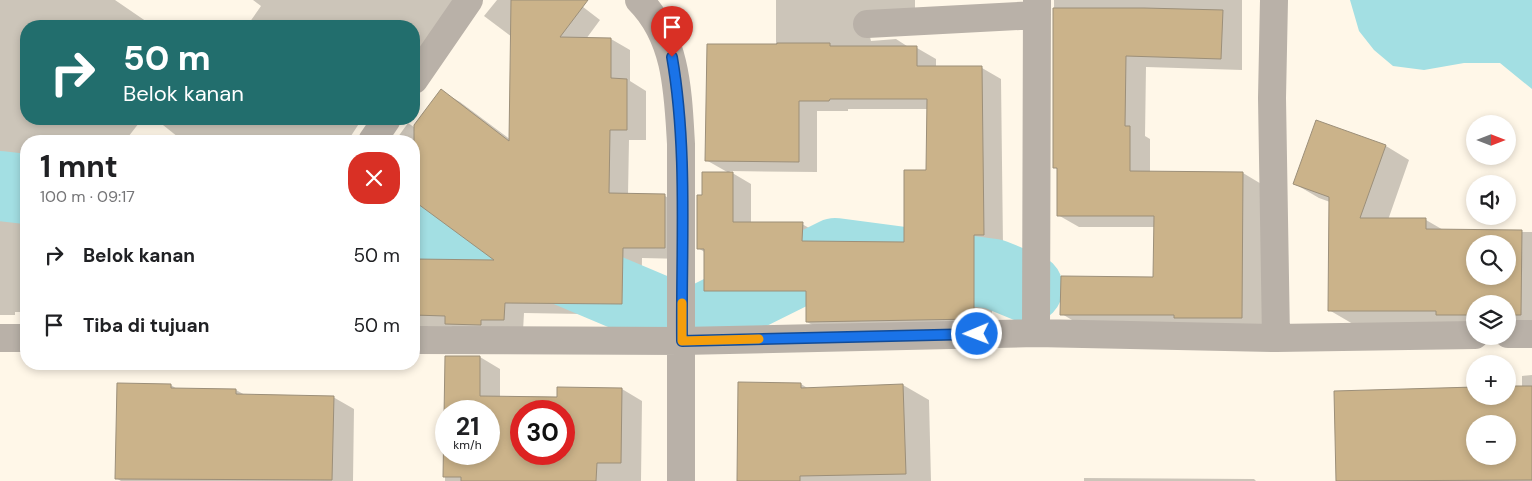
<!DOCTYPE html>
<html lang="id">
<head>
<meta charset="utf-8">
<style>
	body { margin:0; font-family:"DM Sans",sans-serif; background:#f6f6f6; color:#202124; height:100vh; display:flex; flex-direction:column; font-size:19px; white-space:nowrap }
	* { box-sizing:border-box; margin:0 }
	p { font-size:16px; color:#757577 }
	.icon { flex:none; width:28px; height:28px; fill:none; stroke:currentColor; stroke-width:2; stroke-linecap:round; stroke-linejoin:round }
	.map { position:relative; flex:1; overflow:hidden }
	.side { position:absolute; left:20px; top:135px; width:400px; height:235px; display:flex; flex-direction:column; background:#fff; border-radius:20px; box-shadow:0 2px 8px #0003 }
	.side>* { flex:none }
	.top-card { position:absolute; left:20px; top:20px; width:400px; height:105px; border-radius:20px; box-shadow:0 2px 8px #0003; background:#226e6d; color:#fff; overflow:hidden }
	.needle { width:32px; rotate:90deg }
	.controls { position:absolute; left:1466px; top:115px; display:grid; gap:10px }
	.controls a { display:grid; place-items:center; width:50px; height:50px; border-radius:50%; background:#fff; box-shadow:0 2px 8px #0003; font-size:25px }
	.speed { position:absolute; left:435px; top:400px; display:flex; gap:10px; font-size:25px; font-weight:700; text-align:center }
	.speed>* { display:grid; place-content:center; width:65px; height:65px; border-radius:50%; background:#fff; box-shadow:0 2px 8px #0003; line-height:1 }
	.speed small { font-size:12px; font-weight:400 }
	.speed .limit { border:8px solid #d22; background:#fff; color:#111 }
	.pin { position:absolute; display:grid; place-items:center; width:42px; height:42px; color:#fff; margin:-51px -21px; border-radius:50% 50% 50% 0; rotate:-45deg; box-shadow:0 0 5px #0007 }
	.pin .icon { rotate:45deg }
	.me { position:absolute; width:55px; margin:-28px; rotate:269deg; stroke-linejoin:round; filter:drop-shadow(0 0 4px #0008) }
	.turn { display:flex; align-items:center; gap:18px; height:105px; padding:0 20px; font-size:22px }
	.turn .icon { width:65px; height:65px; stroke-width:2.5 }
	.turn b { display:block; font-size:35px; line-height:42px }
	.round { display:grid; place-items:center; flex:none; width:52px; height:52px; border-radius:20px; background:#f6f6f6 }
	.head { display:flex; align-items:center; justify-content:space-between; height:85px; padding:0 20px }
	h1 { font-size:30px; font-weight:700; line-height:38px }
	ul { padding:0; list-style:none }
	li { display:flex; align-items:center; gap:15px; height:70px; padding:0 20px }
	li div { flex:1 }
	li b { display:block; font-size:19px }
	li em { font-style:normal }
	.map>svg:first-child { display:block }
	.water { fill:#a3dfe3 }
	.shadow { fill:#0003; fill-rule:evenodd }
	.lines { fill:none; stroke-linecap:round; stroke-linejoin:round }
	.river { stroke:#a3dfe3; stroke-width:70 }
	.building { fill:#cbb38a; stroke:#9c8f79; fill-rule:evenodd }
	.minor { stroke:#b9b1a8; stroke-width:28 }
	.route-casing { stroke:#114b97; stroke-width:12 }
	.route { stroke:#1a73e8; stroke-width:9 }
	.slow { stroke:#f59e0b; stroke-width:9 }
</style>
</head>
<body>
<div class="map">
<svg width="1532" height="481" viewBox="0 0 1532 481">
	<rect width="100%" height="100%" fill="#fff7e8"/>
	<path class="water" d="M1350 0H1532V89L1500 63H1464L1424 70 1393 66 1374 50 1359 31Z"/>
	<path class="shadow" d="M0 0H115L153 26H26V119H134L139 123 125 141H26V312H15V315H0Z
		M253 0H467L414 57V26H247L261 6Z
		M497 0H574L600 20 586 39H611L630 50V81L646 91V140H629L628 195 665 196 684 207V259L642 258 641 315 524 313 523 331 466 335 451 326H414V237L466 238 414 199V141H395L408 123 414 127 441 91 460 102 511 140 512 37 484 16Z
		M776 0H915V17L870 37 871 41 896 39 910 48H917L936 59V67L982 68 1001 79 1003 246 992 245V329L826 332 807 322V301H725L706 290V253L698 248 704 196 729 173 706 160 776 46ZM848 109H928L927 171 905 243 821 242V235L802 224H751V184L729 171 817 172V111H848Z
		M1054 0H1242V70L1146 67 1145 136 1150 139V173H1243L1263 185 1262 330 1082 326 1062 314 1154 278 1155 227H1079L1058 215V170L1055 167Z
		M168 119H362L349 139 343 135 339 141H183L163 125Z
		M1386 146 1409 160 1388 220H1426L1445 231 1532 232V328H1508V304H1475V328L1353 324 1329 310 1330 202 1319 198 1295 184ZM1475 244H1508V276H1475Z
		M446 357H480L500 369V397L558 398V389H622L642 401 641 481H445ZM446 411H489V454H446ZM521 411H564V454H521Z
		M1532 375V481H1337L1335 392 1475 388V396H1508V388L1522 387V376ZM1475 424H1508V456H1475Z
		M801 384 809 389 903 385 929 400 931 481H739Z
		M171 385 177 389 236 390 245 395 333 397 354 409 353 481H121L116 478Z
		M1084 478 1254 479 1256 481H1084Z"/>
	<g class="lines">
		<path class="river" d="M0 186 26 189
			M414 235 499 243 672 316
			M708 316 835 253 994 274 1028 288"/>
	</g>
	<path class="building" d="M511 0H588L560 37 611 38V78L627 79V130H610L609 193 665 194V248H623L622 304 505 303 504 320H481V325L445 324V316L414 315V259L494 260 414 201V125L441 89 509 141Z
		M1053 8H1144L1223 10 1221 59 1126 56 1125 126H1130V171L1243 172 1242 318H1174V315H1060L1061 276 1153 277 1154 216H1057V168H1053Z
		M777 43H830V46H917V66H982L984 235H974V319L806 322V291H704V249H697V195H702V172H733V222H803L802 241 904 242V170H926L927 99H830L829 101H799V162L705 161 707 44H777Z
		M1316 120 1386 145 1360 218H1426V229L1522 230 1521 315H1508V304H1475V315H1436V311H1328L1329 197 1293 184ZM1475 244H1508V276H1475Z
		M445 356H480V396L557 397V387L622 388 621 463H597L596 481H461V477H443ZM446 411H489V454H446ZM521 411H564V454H521Z
		M738 382 801 383V388L903 384 906 474 800 476V481H737Z
		M117 383 171 384V388L236 389V394L334 396 332 480 115 479Z
		M1508 386H1532V480L1336 481 1334 391 1475 387V396H1508ZM1475 424H1508V456H1475Z"/>
	<g class="lines">
		<path class="minor" d="M639 0C677 38 678 93 681 144V481
			M1274 0 1272 98 1276 338
			M867 24 1037 15
			M414 80 469 0
			M372 141 387 119
			M1036 333 1037 0
			M1508 334H1532
			M0 338H26
			M414 340 682 341 1036 333 1276 338 1475 335"/>
	</g>
	<g class="lines">
		<defs>
			<path id="route" d="M672 57C688 149 681 248 682 341L977 334"/>
		</defs>
		<use href="#route" class="route-casing"/>
		<use href="#route" class="route"/>
		<path class="slow" d="M682 303V341L759 339"/>
	</g>
</svg>
<div class="controls">
<a><svg class="needle" viewBox="-14 -14 28 28"><path d="M0-13l5 13h-10z" fill="#e53935"/><path d="M0 13l5-13h-10z" fill="#757577"/></svg></a>
<a><svg class="icon" aria-label="sound" viewBox="0 0 24 24"><path d="M4 9h4l5-4v14l-5-4H4zM17 9q2 3 0 6"/></svg></a>
<a><svg class="icon" aria-label="search" viewBox="0 0 24 24"><circle cx="10" cy="10" r="6"/><path d="M15 15l6 6"/></svg></a>
<a><svg class="icon" aria-label="layers" viewBox="0 0 24 24"><path d="M12 4l9 5-9 5-9-5zM3 14l9 5 9-5"/></svg></a>
<a>+</a>
<a>−</a>
</div>
<div class="speed"><div>21<small>km/h</small></div><div class="limit">30</div></div>
<div class="pin" style="left:672px;top:57px;background:#d93025"><svg class="icon" aria-label="arrive" viewBox="0 0 24 24"><path d="M6 21V4h12l-3 4 3 4H6"/></svg></div>
<svg class="me" style="left:977px;top:334px" viewBox="-20 -20 40 40"><circle r="17" fill="#1a73e8" stroke="#fff" stroke-width="3"/><path d="M0-11L8 9 0 5-8 9z" fill="#fff"/></svg>
<div class="top-card">
<div class="turn"><svg class="icon" aria-label="right" viewBox="0 0 24 24"><path d="M7 20v-9h11M14 6l5 5-5 5"/></svg><div><b>50 m</b>Belok kanan</div></div>
</div>
<section class="side">
<div class="head"><div><h1>1 mnt</h1><p>100 m · 09:17</p></div><a class="round" style="background:#d93025;color:#fff"><svg class="icon" aria-label="close" viewBox="0 0 24 24"><path d="M6 6l12 12M18 6L6 18"/></svg></a></div>
<ul>
<li><svg class="icon" aria-label="right" viewBox="0 0 24 24"><path d="M7 20v-9h11M14 6l5 5-5 5"/></svg><div><b>Belok kanan</b></div><em>50 m</em></li>
<li><svg class="icon" aria-label="arrive" viewBox="0 0 24 24"><path d="M6 21V4h12l-3 4 3 4H6"/></svg><div><b>Tiba di tujuan</b></div><em>50 m</em></li>
</ul>
</section>
</div>
</body>
</html>
